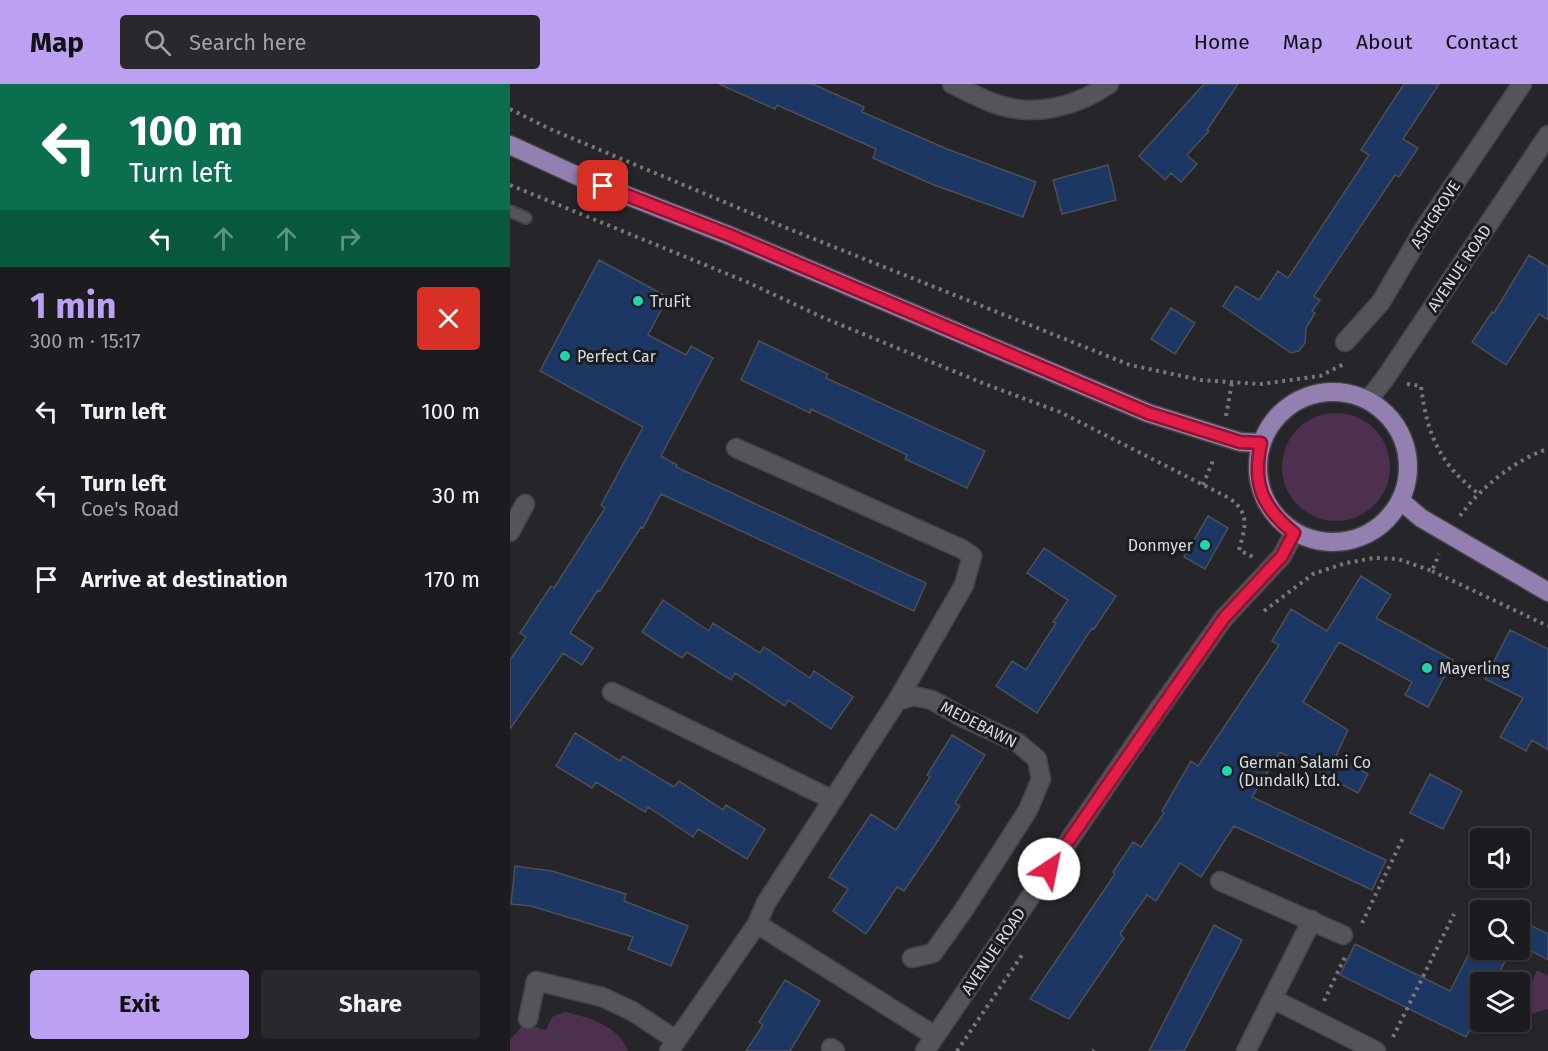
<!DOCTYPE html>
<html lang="en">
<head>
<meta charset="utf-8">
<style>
	body { margin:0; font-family:"Fira Sans",sans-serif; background:#29292d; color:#f1f3f6; height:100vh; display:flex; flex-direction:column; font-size:22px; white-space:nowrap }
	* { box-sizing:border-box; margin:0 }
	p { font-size:20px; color:#a0a1a5 }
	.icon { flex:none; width:33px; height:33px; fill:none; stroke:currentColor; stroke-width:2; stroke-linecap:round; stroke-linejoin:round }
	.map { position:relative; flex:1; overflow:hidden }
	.details { display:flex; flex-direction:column; background:#1c1c20; width:510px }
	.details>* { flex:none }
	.guide { background:#0b6e4f; color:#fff; overflow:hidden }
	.fabs { position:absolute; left:960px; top:744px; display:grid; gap:12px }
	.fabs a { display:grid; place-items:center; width:60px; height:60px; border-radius:6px; background:#1c1c20; box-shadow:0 2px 4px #0004,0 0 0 2px #3a3a3e; font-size:30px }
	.pin { position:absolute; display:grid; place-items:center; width:51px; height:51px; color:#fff; margin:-26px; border-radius:12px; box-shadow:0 3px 9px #0006 }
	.me { position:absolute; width:66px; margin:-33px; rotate:34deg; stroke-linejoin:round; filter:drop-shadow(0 0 4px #0008) }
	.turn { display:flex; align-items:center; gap:21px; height:126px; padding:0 30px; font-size:27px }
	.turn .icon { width:78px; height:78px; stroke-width:2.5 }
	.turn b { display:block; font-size:42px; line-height:51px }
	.lanes { display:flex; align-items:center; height:57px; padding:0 30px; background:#0003; justify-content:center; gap:30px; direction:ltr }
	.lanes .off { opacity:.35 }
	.round { display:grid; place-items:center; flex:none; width:63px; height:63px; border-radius:6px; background:#29292d }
	.summary { display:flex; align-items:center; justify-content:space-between; height:102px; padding:0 30px }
	h1 { font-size:36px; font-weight:700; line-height:45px; color:#bca0f2 }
	.cta { display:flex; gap:12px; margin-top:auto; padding:12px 30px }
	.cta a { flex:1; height:69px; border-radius:6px; background:#bca0f2; color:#111; font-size:24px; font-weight:700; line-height:69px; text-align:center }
	.cta a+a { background:#29292d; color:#f1f3f6 }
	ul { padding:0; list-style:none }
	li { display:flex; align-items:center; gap:18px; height:84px; padding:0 30px }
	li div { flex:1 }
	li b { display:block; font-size:22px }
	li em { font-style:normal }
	header { display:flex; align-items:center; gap:36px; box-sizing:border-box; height:84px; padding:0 30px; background:#bca0f2; color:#111 }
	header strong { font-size:28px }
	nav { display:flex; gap:33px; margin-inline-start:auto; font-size:21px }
	.search { width:420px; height:54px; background:#29292d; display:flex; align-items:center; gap:15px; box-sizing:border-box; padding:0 21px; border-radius:6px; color:#a0a1a5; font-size:22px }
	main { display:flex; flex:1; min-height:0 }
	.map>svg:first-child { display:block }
	.green { fill:#4d304e }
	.building { fill:#1d3764; stroke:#4c4f54; stroke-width:1.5 }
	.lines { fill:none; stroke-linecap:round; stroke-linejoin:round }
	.lane-casing { stroke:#434348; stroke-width:14 }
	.street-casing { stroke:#434348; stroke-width:21 }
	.secondary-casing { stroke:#434348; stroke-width:21 }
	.primary-casing { stroke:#434348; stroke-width:21 }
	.path { stroke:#76777b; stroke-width:4; stroke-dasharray:3 4.5; stroke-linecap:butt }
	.lane { stroke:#54545a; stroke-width:10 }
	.street { stroke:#54545a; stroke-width:18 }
	.secondary { stroke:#54545a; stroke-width:18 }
	.primary { stroke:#9480b0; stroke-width:18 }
	.route-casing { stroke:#92132f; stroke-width:15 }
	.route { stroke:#e11d48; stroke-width:10 }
	.poi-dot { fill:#21d5b0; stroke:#1b1c20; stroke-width:2 }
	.labels { text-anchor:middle; stroke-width:6; stroke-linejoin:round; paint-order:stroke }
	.street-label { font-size:16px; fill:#d9dadd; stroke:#1b1c20 }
	.poi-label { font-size:16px; fill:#d9dadd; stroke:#1b1c20; text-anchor:start }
</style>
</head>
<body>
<header>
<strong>Map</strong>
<div class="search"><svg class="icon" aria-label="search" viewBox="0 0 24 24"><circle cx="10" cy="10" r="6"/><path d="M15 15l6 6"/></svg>Search here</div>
<nav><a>Home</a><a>Map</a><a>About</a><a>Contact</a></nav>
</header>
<main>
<section class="details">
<div class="guide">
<div class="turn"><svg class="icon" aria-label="left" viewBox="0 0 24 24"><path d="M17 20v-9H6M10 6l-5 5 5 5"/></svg><div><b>100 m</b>Turn left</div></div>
<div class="lanes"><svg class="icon" aria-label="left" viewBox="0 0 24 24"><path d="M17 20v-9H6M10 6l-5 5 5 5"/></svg><svg class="icon off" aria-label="ahead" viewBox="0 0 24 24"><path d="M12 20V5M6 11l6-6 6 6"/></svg><svg class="icon off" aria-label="ahead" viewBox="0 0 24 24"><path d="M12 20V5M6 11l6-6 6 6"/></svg><svg class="icon off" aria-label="right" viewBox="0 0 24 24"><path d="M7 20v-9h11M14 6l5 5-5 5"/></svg></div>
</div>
<div class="summary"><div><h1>1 min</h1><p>300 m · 15:17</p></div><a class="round" style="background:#d93025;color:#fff"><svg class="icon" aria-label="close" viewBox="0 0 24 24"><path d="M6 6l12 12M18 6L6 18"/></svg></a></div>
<ul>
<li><svg class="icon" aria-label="left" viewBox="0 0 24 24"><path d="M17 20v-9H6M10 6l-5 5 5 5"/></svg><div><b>Turn left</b></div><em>100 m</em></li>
<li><svg class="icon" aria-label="left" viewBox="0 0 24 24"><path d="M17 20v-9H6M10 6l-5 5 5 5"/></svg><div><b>Turn left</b><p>Coe's Road</p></div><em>30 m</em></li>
<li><svg class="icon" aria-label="arrive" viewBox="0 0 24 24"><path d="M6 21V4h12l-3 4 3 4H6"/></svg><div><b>Arrive at destination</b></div><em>170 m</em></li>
</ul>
<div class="cta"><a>Exit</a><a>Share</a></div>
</section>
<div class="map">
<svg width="1038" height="967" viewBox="0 0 1038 967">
	<rect width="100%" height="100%" fill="#25252a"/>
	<path class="green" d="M772 383a54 54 0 1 1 108 0a54 54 0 1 1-108 0Z
		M1027 886 1038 892V925L1010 933V922Z
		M55 928C81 934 107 941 118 967H0V956L14 940 36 946 42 933Z"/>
	<path class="building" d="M209 0H303L354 23 352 28 437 65 526 98 513 133 424 101 363 74 366 65 267 21 265 25Z
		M694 0H728L697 46 699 47 677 71 687 80 671 98 661 89 655 96 629 72Z
		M894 0H929L893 55 908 64 889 93 885 91 804 212 810 216 802 227 805 229 796 244 795 259 789 267 781 269 713 222 726 202 749 216 768 187 778 194 859 71 851 66Z
		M598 81 606 116 552 130 543 96Z
		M1019 171 1038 183V236L1029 230 996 281 962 258 982 228 984 229Z
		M89 176 158 213 138 251 176 271 181 262 203 274 151 372 167 381 166 383 416 499 404 527 151 410 133 444 131 443 90 507 88 506 60 549 83 564 72 581 53 569 0 645V576L16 553 10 549 41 502 44 504 95 424 91 421 133 343 30 287Z
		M661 224 685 239 665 270 641 255Z
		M249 257 318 290 316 294 475 367 457 404 395 375 397 371 301 325 300 329 231 296Z
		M698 432 718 444 695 485 674 473Z
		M534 464 606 512 584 545 582 544 527 629 486 602 502 577 516 586 546 539 543 538 558 516 517 489Z
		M851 492 881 511 866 534 943 576 918 623 895 611 902 598 829 558 793 618 838 646 826 672 858 690 848 709 770 668 742 713 876 776 862 806 724 742 691 793 670 779 646 817 637 811 610 850 614 854 559 935 520 915 605 790 603 788 623 758 631 763 654 729 652 727 681 677 688 682 769 561 762 557 781 525 817 547Z
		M153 516 199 547 203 539 250 569 254 563 300 594 304 587 343 613 321 645 278 616 275 622 225 589 221 596 177 568 172 574 132 548Z
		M1000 546 1038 565V666L1022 656 1016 667 990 653 1013 614 975 595Z
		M65 649 110 677 113 672 164 703 169 697 213 726 216 721 255 745 237 775 188 745 183 753 138 723 135 728 86 698 82 704 46 682Z
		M442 651 475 671 445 719 450 722 425 761 394 807 387 803 356 850 323 827 338 805 319 793 361 730 386 746 420 693 417 691Z
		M920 690 952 707 933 745 900 729Z
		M5 782 42 787 116 810 114 817 178 842 161 882 118 865 123 853 21 822 1 820Z
		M1010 836 1038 850V876L1010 861Z
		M704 841 732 856 674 967H639Z
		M970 848V866H990L999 870 984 898H970V925L956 953 830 891 845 860 940 907Z
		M275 896 310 917 280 967H236L253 941 249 938Z"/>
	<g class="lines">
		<defs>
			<path id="lane" d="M0 127 16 134"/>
			<path id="street" d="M442 0C457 7 473 16 489 21 526 33 568 22 599 0
				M835 258 871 218 914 145 1012 0
				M226 364 452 465 462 472 454 501 387 617
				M0 448 15 420
				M102 608 323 716
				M710 797 833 851
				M247 840 256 819 387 617 404 612 422 616 452 633 508 659 527 675 531 695 518 726 453 827 423 869 402 874
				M763 915 866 967
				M18 935 26 897 92 913 122 927 166 956
				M321 964 325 967
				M159 967 247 840 425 952
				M736 967 802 836"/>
			<path id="secondary" d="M858 316 874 296 1038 51
				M415 967 642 635 714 534 772 472 784 449"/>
			<path id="primary" d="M0 61 72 94 218 151 638 329 730 358 751 359
				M748 383a75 75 0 1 1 150 0a75 75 0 1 1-150 0Z
				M891 417 911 434 1038 508"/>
		</defs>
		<use href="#lane" class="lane-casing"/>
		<use href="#street" class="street-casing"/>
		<use href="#secondary" class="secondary-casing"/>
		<use href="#primary" class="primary-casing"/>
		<path class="path" d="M0 25 40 45 274 143 620 281 691 296 751 300 810 292 834 280
			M0 101 237 198 314 234 475 300 550 328 719 414C741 430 735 443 729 466L743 473
			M897 300 911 302C917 350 929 380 969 410
			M716 332 722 298
			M693 401 704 374
			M950 432C969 405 1007 374 1038 365
			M922 487 1038 542
			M754 527 803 490 836 479 864 474 888 475 922 487 929 470
			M852 839 893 754
			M814 917 835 873
			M883 953 944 830
			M447 967 512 871
			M583 967 584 966"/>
		<use href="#lane" class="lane"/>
		<use href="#street" class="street"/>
		<use href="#secondary" class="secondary"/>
		<use href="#primary" class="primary"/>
	</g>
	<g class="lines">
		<defs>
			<path id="route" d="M93 102 219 151 638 329 730 358 751 359C742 400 752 423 784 449L772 472 714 534 539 785"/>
		</defs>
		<use href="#route" class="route-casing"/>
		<use href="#route" class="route"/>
	</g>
	<g class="poi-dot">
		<circle cx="128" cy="217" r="6"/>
		<circle cx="55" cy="272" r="6"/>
		<circle cx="695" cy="461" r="6"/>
		<circle cx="917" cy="584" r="6"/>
		<circle cx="717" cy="687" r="6"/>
	</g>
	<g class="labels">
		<g class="street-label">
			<text transform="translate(925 130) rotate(-57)" y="6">ASHGROVE</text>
			<text transform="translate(949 184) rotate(-56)" y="6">AVENUE ROAD</text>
			<text transform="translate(469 640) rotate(27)" y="6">MEDEBAWN</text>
			<text transform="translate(483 867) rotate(-56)" y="6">AVENUE ROAD</text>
		</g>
		<g class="poi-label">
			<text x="140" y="223">TruFit</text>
			<text x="67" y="278">Perfect Car</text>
			<text x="683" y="467" text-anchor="end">Donmyer</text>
			<text x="929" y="590">Mayerling</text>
			<text x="729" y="684">German Salami Co<tspan x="729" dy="18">(Dundalk) Ltd.</tspan></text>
		</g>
	</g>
</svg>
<div class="fabs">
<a><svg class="icon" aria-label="sound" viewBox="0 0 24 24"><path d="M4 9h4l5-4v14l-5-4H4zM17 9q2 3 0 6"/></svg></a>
<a><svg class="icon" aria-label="search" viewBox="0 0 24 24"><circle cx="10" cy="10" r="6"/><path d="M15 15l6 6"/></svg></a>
<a><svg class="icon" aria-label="layers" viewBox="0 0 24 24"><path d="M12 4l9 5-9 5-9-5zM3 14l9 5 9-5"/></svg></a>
</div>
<div class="pin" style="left:93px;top:102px;background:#d93025"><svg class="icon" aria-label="arrive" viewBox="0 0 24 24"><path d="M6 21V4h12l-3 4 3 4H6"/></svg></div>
<svg class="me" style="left:539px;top:785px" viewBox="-20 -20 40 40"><circle r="19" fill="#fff"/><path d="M0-13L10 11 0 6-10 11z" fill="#e11d48"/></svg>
</div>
</main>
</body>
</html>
